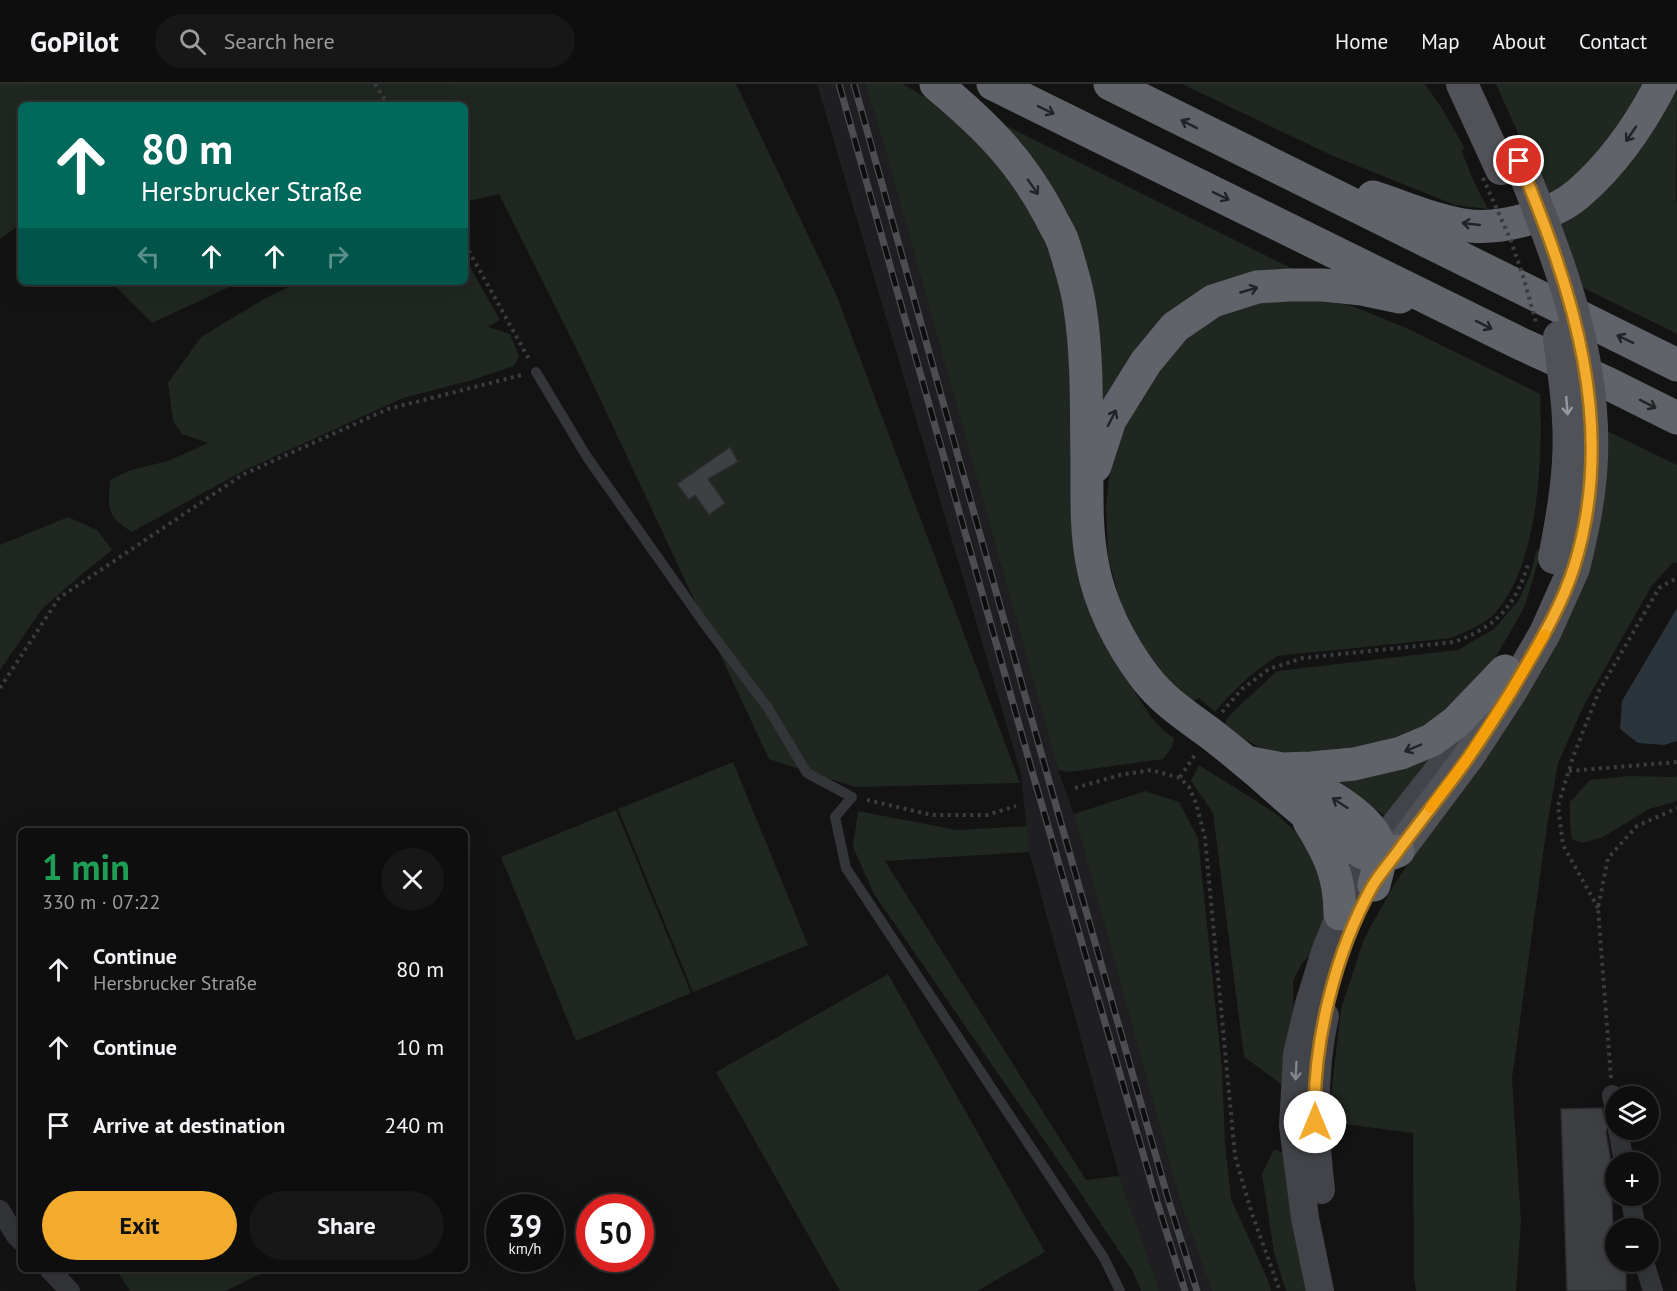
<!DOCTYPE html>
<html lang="en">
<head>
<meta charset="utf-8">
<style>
	body { margin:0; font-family:"PT Sans",sans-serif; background:#171718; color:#f1f3f6; height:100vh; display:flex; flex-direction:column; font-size:22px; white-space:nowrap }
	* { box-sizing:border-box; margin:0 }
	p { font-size:20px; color:#9b9c9e }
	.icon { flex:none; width:33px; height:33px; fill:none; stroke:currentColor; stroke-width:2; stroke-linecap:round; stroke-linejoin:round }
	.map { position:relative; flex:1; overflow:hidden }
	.drawer { position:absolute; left:18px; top:744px; width:450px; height:444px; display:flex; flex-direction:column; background:#0e0e0f; border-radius:9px; box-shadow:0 6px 24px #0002,0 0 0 2px #2e2e2f }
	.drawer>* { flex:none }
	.top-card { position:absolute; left:18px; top:18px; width:450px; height:183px; border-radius:9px; box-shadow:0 6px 24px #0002,0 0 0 2px #2e2e2f; background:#00695c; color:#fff; overflow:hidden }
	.fabs { position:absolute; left:1605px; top:1002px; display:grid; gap:12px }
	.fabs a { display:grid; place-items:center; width:54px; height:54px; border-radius:50%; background:#0e0e0f; box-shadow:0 6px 24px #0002,0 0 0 2px #2e2e2f; font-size:30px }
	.speed { position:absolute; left:486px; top:1110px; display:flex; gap:12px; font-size:30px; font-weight:700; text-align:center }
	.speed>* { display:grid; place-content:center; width:78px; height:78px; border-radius:50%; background:#0e0e0f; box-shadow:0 6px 24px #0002,0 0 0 2px #2e2e2f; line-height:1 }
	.speed small { font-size:15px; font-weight:400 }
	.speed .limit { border:9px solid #d22; background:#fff; color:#111 }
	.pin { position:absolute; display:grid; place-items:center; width:51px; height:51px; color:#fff; margin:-26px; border:3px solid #fff; border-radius:50%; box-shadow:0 2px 6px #0007 }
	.me { position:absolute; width:66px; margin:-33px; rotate:0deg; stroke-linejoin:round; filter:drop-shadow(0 0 4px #0008) }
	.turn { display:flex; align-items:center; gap:21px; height:126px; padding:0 24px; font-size:27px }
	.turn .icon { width:78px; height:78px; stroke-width:2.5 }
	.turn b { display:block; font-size:42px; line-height:51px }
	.lanes { display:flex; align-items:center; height:57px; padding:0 24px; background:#0003; justify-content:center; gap:30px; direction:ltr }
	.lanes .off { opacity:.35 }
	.round { display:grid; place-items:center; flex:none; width:63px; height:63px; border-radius:32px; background:#171718 }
	.summary { display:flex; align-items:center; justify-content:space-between; height:102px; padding:0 24px }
	h1 { font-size:36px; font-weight:700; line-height:45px; color:#1e9e55 }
	.action { display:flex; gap:12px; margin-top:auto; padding:12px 24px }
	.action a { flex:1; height:69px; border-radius:36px; background:#f2ab2d; color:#111; font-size:24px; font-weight:700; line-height:69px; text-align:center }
	.action a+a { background:#171718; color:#f1f3f6 }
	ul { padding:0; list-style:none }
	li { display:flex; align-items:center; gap:18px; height:78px; padding:0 24px }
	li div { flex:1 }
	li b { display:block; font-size:22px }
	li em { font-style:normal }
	header { display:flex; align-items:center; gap:36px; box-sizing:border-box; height:84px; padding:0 30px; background:#0e0e0f; border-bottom:2px solid #2e2e2f }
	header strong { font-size:28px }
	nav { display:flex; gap:33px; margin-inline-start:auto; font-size:21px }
	.search { width:420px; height:54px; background:#171718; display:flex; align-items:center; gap:15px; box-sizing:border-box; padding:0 21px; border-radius:33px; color:#9b9c9e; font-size:22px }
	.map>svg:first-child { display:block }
	.built { fill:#1f1f21 }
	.green { fill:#1f2720 }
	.water { fill:#2b343a }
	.building { fill:#3f4044; stroke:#2d2d30; stroke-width:1.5 }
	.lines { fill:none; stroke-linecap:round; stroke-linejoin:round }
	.path { stroke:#3a3c40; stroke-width:4; stroke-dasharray:3 4.5; stroke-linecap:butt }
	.lane { stroke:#343539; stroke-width:10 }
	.street { stroke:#343539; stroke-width:20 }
	.secondary { stroke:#424449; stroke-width:28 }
	.primary { stroke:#505258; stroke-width:32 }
	.highway { stroke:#60636a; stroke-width:33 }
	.rail-casing { stroke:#4b4d52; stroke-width:7 }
	.rail { stroke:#0e0e0f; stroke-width:4.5; stroke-dasharray:14; stroke-linecap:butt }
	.path-bridge { stroke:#3a3c40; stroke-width:4; stroke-dasharray:3 4.5; stroke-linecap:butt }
	.primary-bridge { stroke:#505258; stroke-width:32 }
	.oneway { stroke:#222326 }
	.oneway2 { stroke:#9398a2 }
	.oneway3 { stroke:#82868f }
	.route-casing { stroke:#9d6f1d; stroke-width:15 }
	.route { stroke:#f2ab2d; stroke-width:10 }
	.slow { stroke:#f59e0b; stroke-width:10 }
</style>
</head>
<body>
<header>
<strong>GoPilot</strong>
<div class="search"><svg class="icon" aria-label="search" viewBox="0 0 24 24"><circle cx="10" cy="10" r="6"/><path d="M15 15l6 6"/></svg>Search here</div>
<nav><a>Home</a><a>Map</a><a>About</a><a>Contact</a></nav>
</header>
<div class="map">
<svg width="1677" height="1207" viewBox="0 0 1677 1207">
	<rect width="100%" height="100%" fill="#131314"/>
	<path class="built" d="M817 0H865L883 58 1058 686 1074 730 1179 1114 1212 1207H1160L1119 1092 1029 768 1021 690Z"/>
	<path class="green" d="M0 0H736L836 210 1020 699 855 703 769 675 578 268 499 110 465 118V21H21V140L0 155Z
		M865 0H903L964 36 1000 71 1059 169 1110 569 1151 633 1163 646 1174 654 1172 663 1163 675 1069 688 1058 686 883 58Z
		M1182 0H1425L1443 26 1464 63 1462 68 1474 98 1488 125 1455 121 1333 72Z
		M1496 0H1648L1625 43 1549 118Z
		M1677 0 1676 114 1677 120V250L1582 203 1559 140Z
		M1003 40 1297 187 1226 199 1098 340V283Z
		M465 174 500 236 488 243 510 250 519 272 514 282 472 296 403 314 243 387 132 448C106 432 108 425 110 396L131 386 168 377 208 359 182 350 173 337 168 299 201 253 264 215 298 198H465Z
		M111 198H240L152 239Z
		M1307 213 1352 222 1411 246 1540 310C1543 373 1539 478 1496 528 1487 539 1465 548 1452 554L1277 572C1251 590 1236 603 1215 628L1199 614 1193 617 1166 593 1141 560 1120 518 1108 473 1106 423 1110 386 1122 341 1164 272 1204 239 1246 216Z
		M1603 345 1677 381V479L1673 478 1651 503 1583 623 1558 679 1547 742 1512 994 1521 1138 1516 1207H1416L1414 1193 1413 1049 1329 1038 1330 1020 1341 925 1364 855 1393 802 1536 594Z
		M68 433 97 446 112 466 82 490 42 525 0 586V461Z
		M1537 465 1541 467 1525 522 1482 597 1411 655 1299 674 1260 664 1224 643 1226 636 1235 626 1277 587 1458 566 1494 545 1519 516 1530 491Z
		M1465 643 1387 733 1315 688Z
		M733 678 808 861 693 908 618 725Z
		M1199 681 1275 729 1312 762 1328 828 1315 866 1302 879 1293 897 1294 932 1284 1002 1244 973 1213 729 1191 697Z
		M1629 692 1673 693 1677 692V717L1649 725 1603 753 1583 759 1572 755 1570 740V718L1590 696Z
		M1145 707 1179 718 1198 754 1222 985 1225 1059 1231 1115 1268 1196 1271 1207H1212L1179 1114 1074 730Z
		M616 726 691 909 576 957 501 773Z
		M858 727 957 746 1027 742 1029 768 885 777 1086 1096 1119 1092 1160 1207H1141L1133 1188 1075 1101 874 810 853 763Z
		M888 890 1045 1168 977 1207H840L716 988Z
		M1274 1065 1288 1071 1310 1207H1286L1274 1168 1262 1090Z
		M116 1185H270L226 1207H130Z"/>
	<path class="water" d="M1677 524V657L1664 661 1638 659 1620 645 1622 617Z"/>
	<path class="building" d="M730 363 738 378 708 395 725 419 709 431 695 411 689 416 677 400Z
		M1602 1024 1604 1033 1609 1039 1606 1048 1610 1071 1613 1141H1616V1178H1626V1207H1567L1561 1025Z"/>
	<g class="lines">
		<path class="path" d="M375 0 388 21
			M465 160 530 277
			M0 604 59 514 242 391 388 325 522 291
			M1222 628 1242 605 1269 585 1303 574 1454 558C1498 542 1515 522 1529 478
			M1569 687 1677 678
			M1180 693 1195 671
			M1075 704 1120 691 1151 686 1180 694 1189 703 1196 719 1205 754 1235 1072 1252 1130 1280 1207
			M867 716 932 731H987L1016 722
			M1598 824 1563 761 1558 722 1573 673 1599 607 1659 504 1677 494
			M1611 994 1598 824 1608 774 1637 742 1677 724"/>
		<path class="lane" d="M536 288 587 373 706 542 768 624 807 689 852 713 835 733 846 784 1104 1174 1120 1207"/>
		<path class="street" d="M1612 1011 1616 1030
			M1618 1046 1624 1078
			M1630 1112 1636 1144
			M0 1126 16 1152 21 1157
			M1644 1178 1653 1207
			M49 1185 70 1207"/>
		<path class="secondary" d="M1321 1106C1314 1048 1312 989 1325 932
			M1320 1207 1305 1134 1293 1042 1297 970 1309 920 1325 868 1340 830 1371 771 1457 662"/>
		<path class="primary" d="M1462 0 1501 85
			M1398 767 1469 672 1512 606 1545 549 1574 484"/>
		<path class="highway" d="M936 0C984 40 1020 75 1050 132 1054 141 1060 149 1063 158 1070 180 1077 202 1080 224 1088 275 1086 329 1087 381 1087 413 1086 446 1092 478 1099 519 1120 560 1145 593 1162 616 1188 633 1211 650 1237 670 1262 691 1286 713 1305 729 1346 765 1370 771 1380 773 1389 771 1398 767
			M993 0 1519 259 1607 299 1677 334
			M1110 0 1677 281
			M1373 113C1404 123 1437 138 1470 142 1504 145 1552 132 1578 110 1613 80 1640 41 1661 0
			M1095 382 1110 336 1146 278 1175 243 1213 217 1257 203 1289 201H1323L1362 205 1400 213
			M1246 678 1282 685 1311 684 1354 680 1401 669 1432 656 1456 638 1505 587
			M1282 685C1310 701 1369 728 1379 760 1383 773 1377 788 1374 801
			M1309 737C1329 769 1340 792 1340 830"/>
		<defs>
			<path id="rail" d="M839 0 1034 694 1158 1121 1185 1207
				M854 0 1047 690 1169 1118 1197 1207"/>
		</defs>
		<use href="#rail" class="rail-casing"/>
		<use href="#rail" class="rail"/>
		<path class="path-bridge" d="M1483 94 1511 157 1523 192 1537 242"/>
		<path class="primary-bridge" d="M1519 77C1557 169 1596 269 1592 372 1591 410 1583 447 1574 484
			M1554 474C1563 428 1571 382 1568 336 1567 308 1562 281 1559 253"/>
	</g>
	<defs><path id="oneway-shaft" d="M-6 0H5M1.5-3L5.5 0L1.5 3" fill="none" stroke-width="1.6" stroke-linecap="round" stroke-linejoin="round" transform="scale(1.5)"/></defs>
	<g class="oneway">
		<use href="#oneway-shaft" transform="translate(1046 26) rotate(26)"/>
		<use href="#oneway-shaft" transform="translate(1189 40) rotate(-153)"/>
		<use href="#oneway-shaft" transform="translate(1631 50) rotate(124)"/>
		<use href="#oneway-shaft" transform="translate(1033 103) rotate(55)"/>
		<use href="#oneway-shaft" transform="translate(1221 112) rotate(26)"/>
		<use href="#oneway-shaft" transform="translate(1471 140) rotate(-174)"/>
		<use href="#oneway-shaft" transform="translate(1249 206) rotate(-16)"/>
		<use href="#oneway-shaft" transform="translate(1484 241) rotate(27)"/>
		<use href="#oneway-shaft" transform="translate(1625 255) rotate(-154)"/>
		<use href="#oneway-shaft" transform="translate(1648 320) rotate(27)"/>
		<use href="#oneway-shaft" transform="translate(1112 334) rotate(-63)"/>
		<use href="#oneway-shaft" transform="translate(1413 664) rotate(157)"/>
		<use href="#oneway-shaft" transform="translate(1340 719) rotate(-147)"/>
	</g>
	<use class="oneway2" href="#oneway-shaft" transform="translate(1567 322) rotate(85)"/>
	<use class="oneway3" href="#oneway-shaft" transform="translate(1296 987) rotate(93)"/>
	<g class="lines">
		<defs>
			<path id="route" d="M1315 1038C1312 961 1335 868 1373 801 1381 788 1392 776 1401 763 1419 739 1437 716 1455 692 1481 657 1504 620 1526 582 1544 551 1563 518 1574 483 1618 343 1573 207 1519 77"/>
		</defs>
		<use href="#route" class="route-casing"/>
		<use href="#route" class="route"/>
		<path class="slow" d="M1430 724 1469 672 1512 606 1545 550"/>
	</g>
</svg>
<div class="fabs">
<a><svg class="icon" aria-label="layers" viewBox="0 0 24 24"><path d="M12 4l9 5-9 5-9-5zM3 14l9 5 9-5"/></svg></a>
<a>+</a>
<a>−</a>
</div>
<div class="speed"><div>39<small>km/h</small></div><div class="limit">50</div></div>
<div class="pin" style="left:1519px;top:77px;background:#d93025"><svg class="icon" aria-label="arrive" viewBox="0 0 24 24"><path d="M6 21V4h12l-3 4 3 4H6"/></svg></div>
<svg class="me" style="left:1315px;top:1038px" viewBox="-20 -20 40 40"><circle r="19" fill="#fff"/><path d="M0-13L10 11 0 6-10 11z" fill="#f2ab2d"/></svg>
<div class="top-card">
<div class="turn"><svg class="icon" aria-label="ahead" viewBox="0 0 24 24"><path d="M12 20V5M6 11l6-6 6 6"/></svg><div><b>80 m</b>Hersbrucker Straße</div></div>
<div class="lanes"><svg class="icon off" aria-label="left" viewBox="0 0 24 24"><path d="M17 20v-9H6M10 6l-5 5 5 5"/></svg><svg class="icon" aria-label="ahead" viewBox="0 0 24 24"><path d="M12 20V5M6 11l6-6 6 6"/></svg><svg class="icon" aria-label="ahead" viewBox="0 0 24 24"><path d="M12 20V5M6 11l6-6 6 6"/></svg><svg class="icon off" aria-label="right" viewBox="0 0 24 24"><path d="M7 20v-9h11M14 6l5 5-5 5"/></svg></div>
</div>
<section class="drawer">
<div class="summary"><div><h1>1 min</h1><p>330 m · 07:22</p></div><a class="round"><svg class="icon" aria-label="close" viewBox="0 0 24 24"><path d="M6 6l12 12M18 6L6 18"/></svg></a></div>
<ul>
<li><svg class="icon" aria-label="ahead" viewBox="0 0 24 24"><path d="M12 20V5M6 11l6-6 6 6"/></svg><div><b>Continue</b><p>Hersbrucker Straße</p></div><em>80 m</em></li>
<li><svg class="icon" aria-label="ahead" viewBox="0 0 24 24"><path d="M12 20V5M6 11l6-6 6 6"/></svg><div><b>Continue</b></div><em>10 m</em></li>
<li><svg class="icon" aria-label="arrive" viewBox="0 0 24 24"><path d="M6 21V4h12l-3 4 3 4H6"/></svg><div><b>Arrive at destination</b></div><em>240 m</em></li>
</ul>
<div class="action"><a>Exit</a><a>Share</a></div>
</section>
</div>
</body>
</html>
